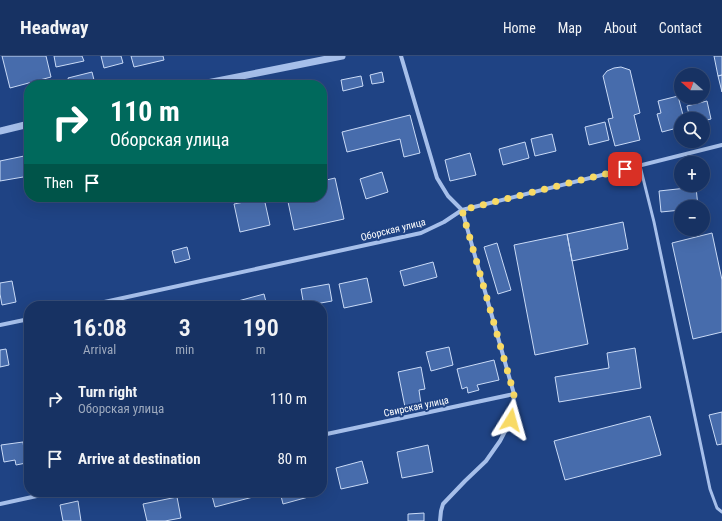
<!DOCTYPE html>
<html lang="en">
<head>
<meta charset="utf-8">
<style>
	body { margin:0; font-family:"Roboto Condensed",sans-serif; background:#243e6c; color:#f1f3f6; height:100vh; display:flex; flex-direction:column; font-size:15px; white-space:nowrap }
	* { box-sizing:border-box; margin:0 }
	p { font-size:13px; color:#9eaabe }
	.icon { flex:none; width:22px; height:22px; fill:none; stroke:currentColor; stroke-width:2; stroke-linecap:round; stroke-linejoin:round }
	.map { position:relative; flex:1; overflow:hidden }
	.side { position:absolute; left:24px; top:245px; width:303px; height:196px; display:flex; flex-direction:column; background:#173263; border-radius:16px; box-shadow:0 4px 16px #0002,0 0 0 1px #364d78 }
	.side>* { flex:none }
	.top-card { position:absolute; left:24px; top:24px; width:303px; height:122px; border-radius:16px; box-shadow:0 4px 16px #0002,0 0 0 1px #364d78; background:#00695c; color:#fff; overflow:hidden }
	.needle { width:26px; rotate:290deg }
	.buttons { position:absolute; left:674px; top:12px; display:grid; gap:8px }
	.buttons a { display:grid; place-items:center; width:36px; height:36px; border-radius:50%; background:#173263; box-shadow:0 4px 16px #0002,0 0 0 1px #364d78; font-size:20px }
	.pin { position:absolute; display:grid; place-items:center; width:34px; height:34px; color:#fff; margin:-17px; border-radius:8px; box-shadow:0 2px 6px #0006 }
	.me { position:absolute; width:44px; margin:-22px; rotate:8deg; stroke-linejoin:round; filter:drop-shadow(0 0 3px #0008) }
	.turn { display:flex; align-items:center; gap:14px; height:84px; padding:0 20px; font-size:18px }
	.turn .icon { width:52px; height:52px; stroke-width:2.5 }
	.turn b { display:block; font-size:28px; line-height:34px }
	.then { display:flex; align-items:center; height:38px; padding:0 20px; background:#0003; gap:8px; font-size:15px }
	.eta { display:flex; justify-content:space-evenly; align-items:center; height:68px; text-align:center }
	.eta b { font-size:24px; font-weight:600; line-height:28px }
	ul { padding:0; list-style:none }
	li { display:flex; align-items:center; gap:12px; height:60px; padding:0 20px }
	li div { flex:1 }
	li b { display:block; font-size:15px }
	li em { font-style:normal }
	header { display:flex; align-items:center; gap:24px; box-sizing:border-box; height:56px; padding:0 20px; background:#173263; border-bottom:1px solid #364d78 }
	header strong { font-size:19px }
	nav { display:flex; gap:22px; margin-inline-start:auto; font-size:14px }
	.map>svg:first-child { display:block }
	.building { fill:#476cac; stroke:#cadbf7 }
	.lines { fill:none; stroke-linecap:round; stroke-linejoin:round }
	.service { stroke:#a6bfea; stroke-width:3 }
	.minor { stroke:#a6bfea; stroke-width:4 }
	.tertiary { stroke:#a6bfea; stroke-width:7 }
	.route { stroke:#f8da65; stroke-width:7; stroke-dasharray:0 12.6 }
	.labels { text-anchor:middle; stroke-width:4; stroke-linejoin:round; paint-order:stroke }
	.street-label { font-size:10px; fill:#fff; stroke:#1f4384 }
</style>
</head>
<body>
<header>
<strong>Headway</strong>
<nav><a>Home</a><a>Map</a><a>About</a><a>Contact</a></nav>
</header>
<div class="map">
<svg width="722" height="465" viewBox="0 0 722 465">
	<rect width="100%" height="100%" fill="#1f4384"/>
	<path class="building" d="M2 0H46L51 21 10 32Z
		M54 0H82L84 5 56 11Z
		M101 0H121L123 7 104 12Z
		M131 0H163L164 4 134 11Z
		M714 0H722V19L718 20Z
		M621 11 630 14 640 57 634 59 640 84 615 90 608 63 613 62 603 20 607 15 614 12Z
		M92 16 95 28 90 29H70L68 22Z
		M382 16 384 26 372 28 370 19Z
		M722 19V36L718 20Z
		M361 20 363 30 343 35 341 24Z
		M678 40 684 63H681V71L662 76 657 58 661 57 658 45Z
		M707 45 711 63 703 65V63H690L687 50Z
		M410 59 420 97 404 101 400 83 347 96 342 76Z
		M605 66 609 84 589 89 585 71Z
		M552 78 556 95 535 100 531 83Z
		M525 86 529 102 503 109 499 93Z
		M470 97 476 119 450 125 445 104Z
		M29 99V120L0 125V105Z
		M382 116 388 136 366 143 360 123Z
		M335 122 344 163 294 174 287 141H322V125Z
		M696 131 698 151H681V154L661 156 659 135Z
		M264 142 270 169 240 176 234 148Z
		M623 166 628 193 572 205 567 178Z
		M712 177 722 224V276L693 283 672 187Z
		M567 178 588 288 535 299 514 189Z
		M497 187 511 234 498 238 484 191Z
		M187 191 190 203 175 207 172 195Z
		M433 206 437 221 404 230 400 215Z
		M367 222 372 246 344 252 339 228Z
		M12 225 16 246 2 249 0 238V227Z
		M329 228 332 245 304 250 301 233Z
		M264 238 267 250H239L238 245Z
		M29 291V310L25 292Z
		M449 291 453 309 431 315 426 296Z
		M635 292 641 332 559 346 555 321 609 312 607 297Z
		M6 293 9 309 0 311V294Z
		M494 304 499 324 477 329 479 334 468 337 467 331 462 333 457 313Z
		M421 311 425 333 419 334 421 348 405 351 398 316Z
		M722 356V388L717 389 709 359Z
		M650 360 661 399 565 424 554 385Z
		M23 386 26 407 16 409 15 404 4 406 1 389Z
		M428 389 433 416 402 422 397 396Z
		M362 405 368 427 341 433 336 412Z
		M211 436H252L253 441 215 451Z
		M280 436H311L312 440 283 448Z
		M177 441 181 462 165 465H147L143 448Z
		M78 445 81 465H63L60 449Z
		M424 457V465H408V458Z"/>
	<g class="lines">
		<path class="service" d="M640 110 654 166 710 433 717 452 722 456"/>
		<path class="minor" d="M401 0 437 122 448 140 462 154 514 338 513 352 511 364 500 385 486 405 465 425 443 448 441 455 440 465
			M86 250 421 177 444 166 462 154 722 89
			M0 269 29 263
			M322 379 514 338
			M0 448 55 436"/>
		<path class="tertiary" d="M197 29 342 0
			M0 75 29 68"/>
	</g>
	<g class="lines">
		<path class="route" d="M511 364 514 338 462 154 625 113"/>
	</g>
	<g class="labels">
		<g class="street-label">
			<text transform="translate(393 173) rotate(-14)" y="4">Оборская улица</text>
			<text transform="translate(416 350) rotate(-12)" y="4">Свирская улица</text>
		</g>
	</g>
</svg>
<div class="buttons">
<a><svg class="needle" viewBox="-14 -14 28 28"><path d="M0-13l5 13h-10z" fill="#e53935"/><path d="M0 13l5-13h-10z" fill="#9eaabe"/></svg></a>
<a><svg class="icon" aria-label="search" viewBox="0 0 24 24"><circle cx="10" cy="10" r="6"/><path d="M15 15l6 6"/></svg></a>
<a>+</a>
<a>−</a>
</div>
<div class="pin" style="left:625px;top:113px;background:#d93025"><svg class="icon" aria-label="arrive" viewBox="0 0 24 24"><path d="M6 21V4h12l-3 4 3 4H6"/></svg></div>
<svg class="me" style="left:511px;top:364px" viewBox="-20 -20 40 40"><path d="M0-17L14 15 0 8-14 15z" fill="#f8da65" stroke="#fff" stroke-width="4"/></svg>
<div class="top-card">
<div class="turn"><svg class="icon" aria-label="right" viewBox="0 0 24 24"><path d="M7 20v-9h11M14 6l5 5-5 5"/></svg><div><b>110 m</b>Оборская улица</div></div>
<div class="then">Then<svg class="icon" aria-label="arrive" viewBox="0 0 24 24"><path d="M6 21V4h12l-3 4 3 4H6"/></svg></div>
</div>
<section class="side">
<div class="eta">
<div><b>16:08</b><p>Arrival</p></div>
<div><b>3</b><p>min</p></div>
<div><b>190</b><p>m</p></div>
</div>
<ul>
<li><svg class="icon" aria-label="right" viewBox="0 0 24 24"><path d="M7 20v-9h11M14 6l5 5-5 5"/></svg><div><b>Turn right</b><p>Оборская улица</p></div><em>110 m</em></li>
<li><svg class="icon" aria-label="arrive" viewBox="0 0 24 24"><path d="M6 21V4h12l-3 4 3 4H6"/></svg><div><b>Arrive at destination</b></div><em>80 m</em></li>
</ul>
</section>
</div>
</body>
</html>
